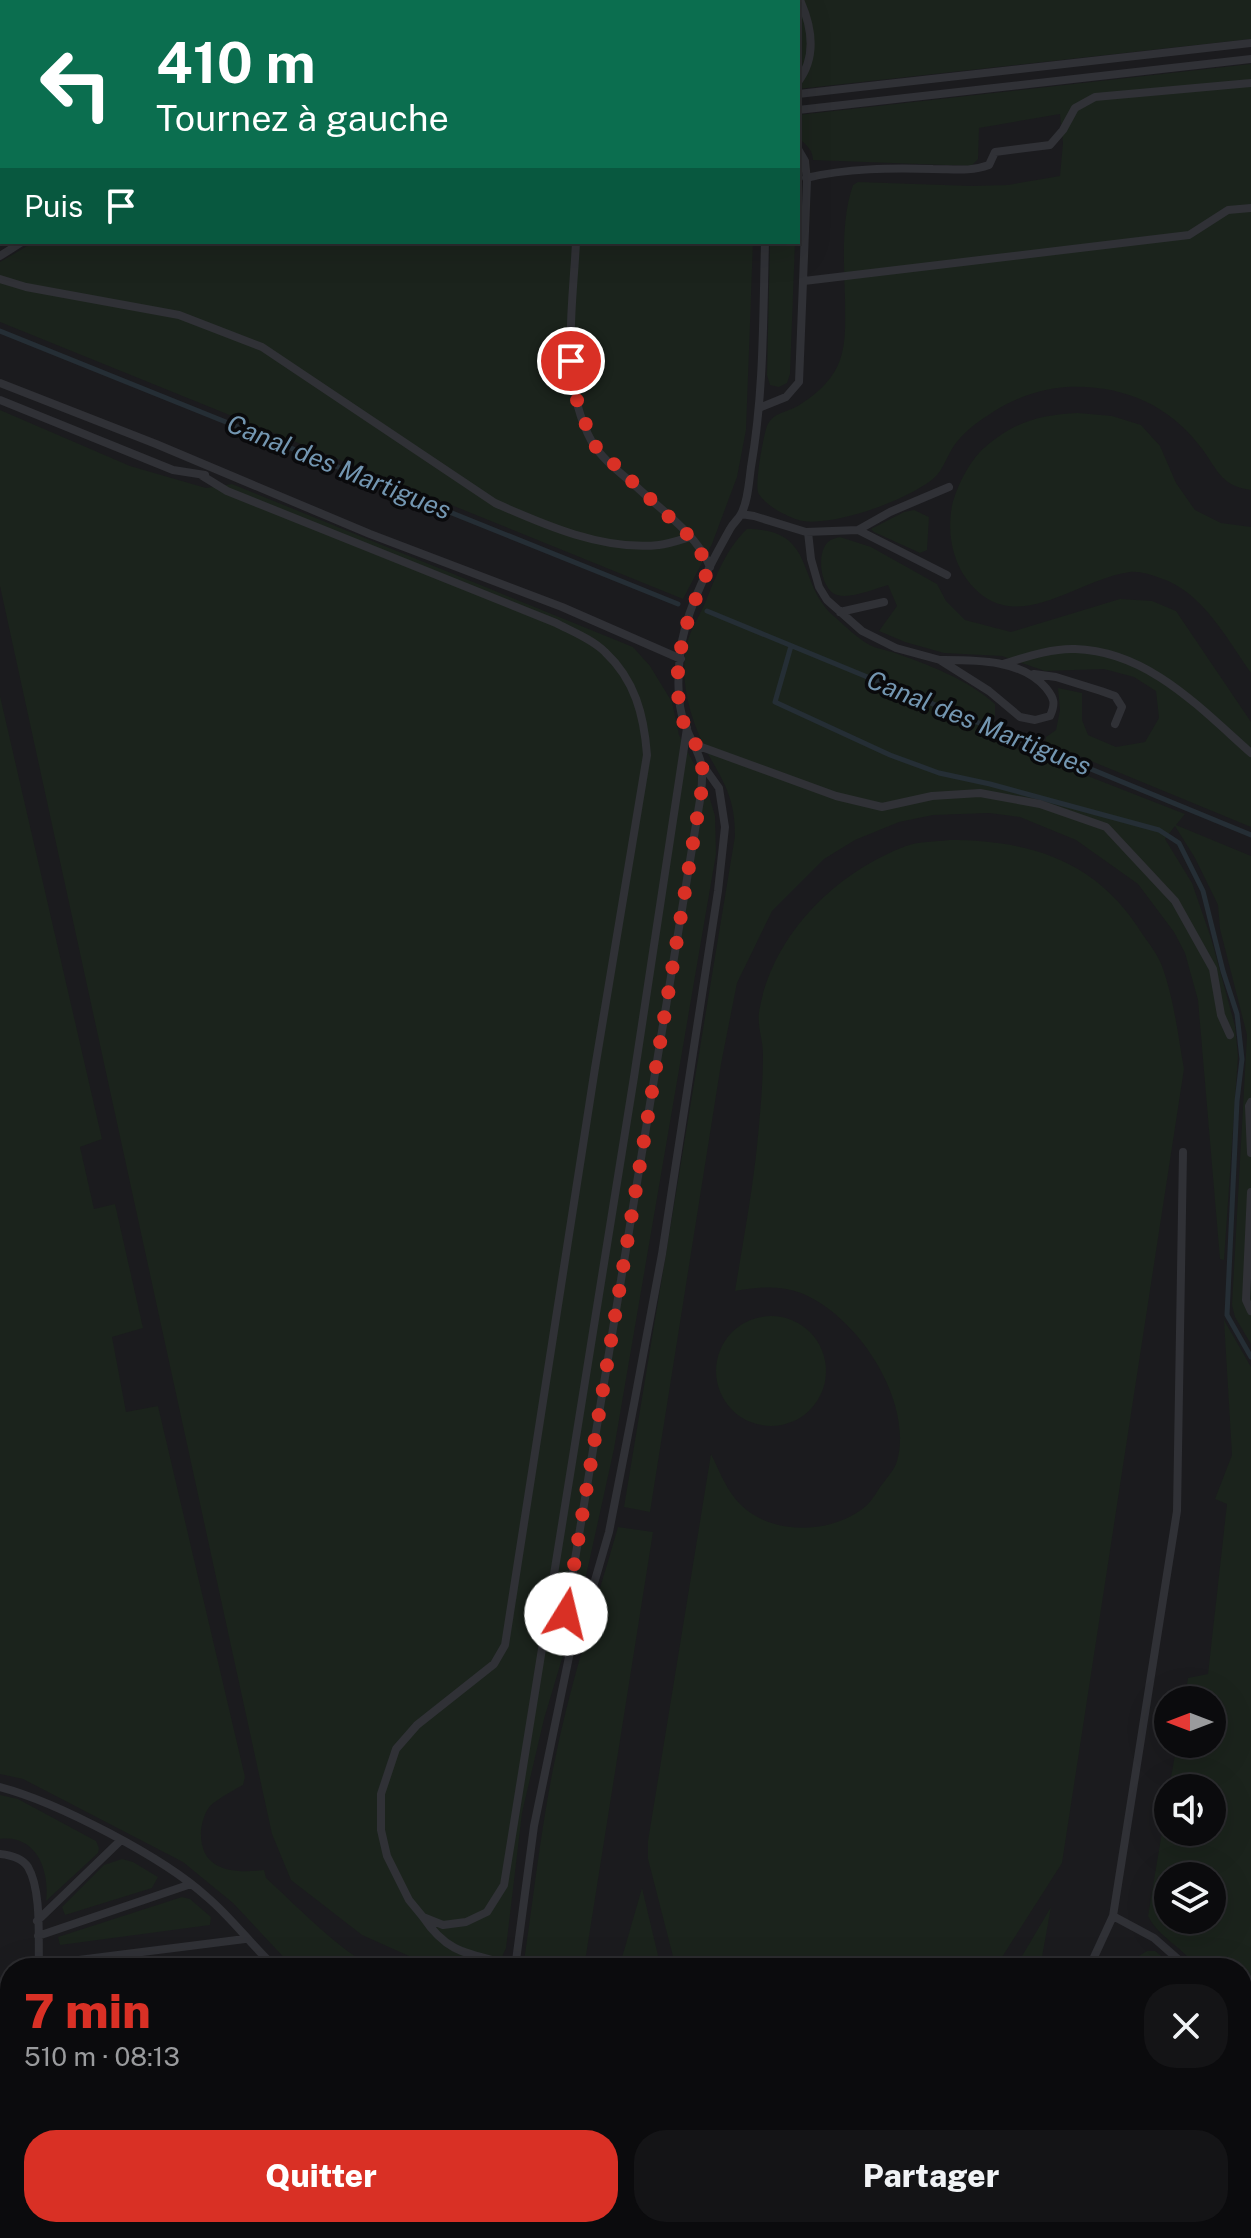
<!DOCTYPE html>
<html lang="fr">
<head>
<meta charset="utf-8">
<style>
	body { margin:0; font-family:"Public Sans",sans-serif; background:#141416; color:#f1f3f6; height:100vh; display:flex; flex-direction:column; font-size:30px; white-space:nowrap }
	* { box-sizing:border-box; margin:0 }
	p { font-size:26px; color:#9a9b9d }
	.icon { flex:none; width:44px; height:44px; fill:none; stroke:currentColor; stroke-width:2; stroke-linecap:round; stroke-linejoin:round }
	.map { position:relative; flex:1; overflow:hidden }
	.details { position:absolute; left:0px; top:1958px; width:1252px; height:280px; display:flex; flex-direction:column; background:#0b0b0d; border-radius:32px 32px 0 0; box-shadow:0 8px 32px #0002,0 0 0 2px #2b2b2e }
	.details>* { flex:none }
	.top-card { position:absolute; left:0px; top:0px; width:800px; height:244px; box-shadow:0 8px 32px #0002,0 0 0 2px #2b2b2e; background:#0b6e4f; color:#fff; overflow:hidden }
	.needle { width:52px; rotate:270deg }
	.tools { position:absolute; left:1154px; top:1686px; display:grid; gap:16px }
	.tools a { display:grid; place-items:center; width:72px; height:72px; border-radius:50%; background:#0b0b0d; box-shadow:0 8px 32px #0002,0 0 0 2px #2b2b2e; font-size:40px }
	.pin { position:absolute; display:grid; place-items:center; width:68px; height:68px; color:#fff; margin:-34px; border:4px solid #fff; border-radius:50%; box-shadow:0 2px 8px #0007 }
	.me { position:absolute; width:88px; margin:-44px; rotate:9deg; stroke-linejoin:round; filter:drop-shadow(0 0 6px #0008) }
	.turn { display:flex; align-items:center; gap:28px; height:168px; padding:0 24px; font-size:36px }
	.turn .icon { width:104px; height:104px; stroke-width:2.5 }
	.turn b { display:block; font-size:56px; line-height:68px }
	.then { display:flex; align-items:center; height:76px; padding:0 24px; background:#0003; gap:16px; font-size:30px }
	.round { display:grid; place-items:center; flex:none; width:84px; height:84px; border-radius:32px; background:#141416 }
	.summary { display:flex; align-items:center; justify-content:space-between; height:136px; padding:0 24px }
	h1 { font-size:48px; font-weight:800; line-height:60px; color:#d93025 }
	.primary-button { display:flex; gap:16px; margin-top:auto; padding:16px 24px }
	.primary-button a { flex:1; height:92px; border-radius:32px; background:#d93025; color:#fff; font-size:32px; font-weight:800; line-height:92px; text-align:center }
	.primary-button a+a { background:#141416; color:#f1f3f6 }
	.map>svg:first-child { display:block }
	.built { fill:#1b1b1e; fill-rule:evenodd }
	.green { fill:#1b231c; fill-rule:evenodd }
	.lines { fill:none; stroke-linecap:round; stroke-linejoin:round }
	.stream { stroke:#252e35; stroke-width:5 }
	.lane { stroke:#303136; stroke-width:8 }
	.route { stroke:#d93025; stroke-width:14; stroke-dasharray:0 25.2 }
	.labels { text-anchor:middle; stroke-width:7; stroke-linejoin:round; paint-order:stroke }
	.water-label { font-size:26px; font-style:italic; fill:#7396b1; stroke:#0a0a0c }
</style>
</head>
<body>
<div class="map">
<svg width="1251" height="2238" viewBox="0 0 1251 2238">
	<rect width="100%" height="100%" fill="#0f0f11"/>
	<path class="built" d="M0 0H1251V2238H0ZM2 2H798V242H2ZM1168 1700H1212V1744H1168ZM1168 1788H1212V1832H1168ZM1168 1876H1212V1920H1168ZM10 1968H1242V2228H10Z"/>
	<path class="green" d="M500 0H1251V39L798 89V2H494Z
		M1251 64V490C1219 486 1217 467 1199 445 1167 403 1119 384 1066 387 1040 389 1015 398 993 412 979 421 966 430 956 443 948 453 943 471 933 479 907 500 836 526 803 521 795 520 787 515 780 512 773 508 761 500 758 492 755 482 763 437 767 426 773 413 784 413 796 407 813 397 830 383 838 365 847 345 845 321 845 299 844 263 841 219 853 185L858 182 972 186 1008 185 1060 176 1063 143 1060 114 979 128 978 159 971 166 813 160C813 150 805 143 798 138V115Z
		M34 242H753L746 430 737 477 712 544 683 599 0 322V262Z
		M770 242H795L790 374 787 383 779 387 770 385 767 375Z
		M0 410 130 466 206 488 232 484 633 647 650 666 672 702 679 735 707 789 715 816 716 854 614 1449 584 1585 544 1719 522 1813 506 1948 497 1968H459L409 1956 362 1935 291 1880 272 1834 0 586Z
		M1078 413 1112 416 1141 425 1160 446 1176 483 1195 510 1221 523 1251 527V673C1227 639 1202 591 1160 578 1152 575 1139 571 1130 572 1076 579 1014 640 968 581 953 561 948 537 951 512 953 493 969 461 984 448 1014 422 1038 415 1078 413Z
		M914 510 929 517 927 550 920 553 874 532 871 529 904 512Z
		M747 529C818 529 795 583 835 617 846 627 860 641 874 647 879 649 886 650 892 652 927 664 967 679 995 704V716L988 737 1185 814 1176 825 1251 856V1344L1235 1317 1232 1305 1247 1035 1220 929 1218 905 1195 858 1175 826 1165 839 1192 883 1211 938 1235 1026 1238 1056 1224 1260 1220 1259 1198 1000 1185 953 1174 932 1138 884 1076 840 1020 817 989 813 933 815 899 822 855 840 824 859 772 911 737 983 721 1064 650 1512 624 1507 735 836C735 804 728 789 712 761 692 726 678 683 687 643 691 629 699 616 705 603 716 576 726 549 747 529Z
		M840 537 871 547 937 584 946 601 965 620 1011 632 1120 599 1152 601 1176 611 1251 722V827L1045 742 1046 737 1056 730 1060 710 1058 688 1082 693V720L1088 735 1116 747 1145 742 1159 718 1156 691 1134 677 1104 669 1045 671 1002 656 944 653 905 642 879 631 897 606 888 585C874 589 851 599 837 595 820 589 816 553 828 542 831 539 836 538 840 537Z
		M0 696 102 1139 80 1147 94 1209 115 1204 143 1328 112 1337 126 1412 158 1406 245 1777 243 1785C232 1791 219 1798 210 1806 205 1812 202 1822 201 1830 199 1870 231 1874 264 1870L266 1878C297 1906 340 1952 376 1968H298L291 1965 233 1903 183 1862 23 1779 0 1774Z
		M949 840C1031 840 1098 861 1143 935 1150 945 1158 955 1162 966 1174 999 1178 1035 1184 1069L1062 1863 995 1968H676L648 1859V1841L711 1454C720 1472 727 1492 742 1506 774 1536 833 1534 866 1506 873 1500 878 1489 884 1482 888 1476 895 1469 897 1461 914 1401 857 1315 801 1293 780 1285 757 1287 735 1291 743 1242 752 1194 757 1146 760 1116 763 1084 763 1054 763 1040 757 1026 759 1012 772 935 835 873 906 846 919 841 935 842 949 840Z
		M716 1371a55 55 0 1 1 110 0a55 55 0 1 1-110 0Z
		M1224 1320 1251 1367V2101L1247 2102 1242 2085V1968H1197C1183 1947 1159 1938 1148 1916L1168 1796V1832H1212V1788H1169L1177 1744H1212V1700H1184L1188 1678 1208 1674 1227 1504 1215 1499 1232 1455ZM1168 1876H1212V1920H1168Z
		M618 1527 653 1532 584 1968H523C533 1901 540 1835 553 1769 569 1687 595 1607 618 1527Z
		M0 1795 18 1799 96 1841 99 1848 98 1853 46 1901C50 1872 37 1834 0 1839Z
		M122 1859 133 1862 158 1877 152 1888 65 1915 62 1907 104 1865Z
		M642 1888 661 1968H619Z
		M182 1897 190 1899 211 1917 210 1925 60 1945 58 1937Z
		M1051 1907 1040 1968H1015Z
		M1147 1951H1155L1176 1968H1133L1134 1959Z
		M237 1956 247 1958 253 1968H139Z
		M0 2140 10 2146V2228H349L347 2238H0Z
		M1242 2148 1251 2186V2238H1210L1215 2228H1242Z
		M433 2228H564L575 2238H417Z
		M590 2228H617L624 2238H600Z
		M654 2228H754L781 2238H663Z
		M856 2228H962L954 2238H819L840 2235Z
		M1001 2228H1029L1021 2238H993Z
		M1041 2228H1083L1087 2238H1035Z
		M1100 2228H1199L1192 2238H1107Z"/>
	<g class="lines">
		<path class="stream" d="M0 331 678 604
			M707 611 1251 835
			M791 646 775 702 890 755 939 773 990 784 1159 830 1179 843 1203 891 1223 971 1237 1014 1242 1059 1237 1101 1227 1315 1251 1357"/>
		<path class="lane" d="M798 82C817 57 812 27 800 0
			M798 94 1251 43
			M798 110 1251 59
			M806 178C847 168 891 168 933 169 953 169 970 172 989 165L995 152 1050 145 1063 130 1075 108 1095 97 1251 83
			M0 183H2
			M576 242C573 307 559 382 592 442 603 461 625 476 640 490 664 512 698 536 710 567
			M0 256 22 242
			M0 279 26 287 179 315 262 347 495 503C544 525 604 551 659 545 669 544 680 540 690 537
			M804 281 1189 235 1228 210 1251 208
			M0 383 156 444 370 534 562 607 681 659
			M0 400 173 470 205 475
			M759 408 786 397 799 382 807 181 805 161 798 149
			M201 475 227 491 556 623C571 631 592 639 605 652 635 680 644 715 647 755L595 1068 505 1645 494 1664 417 1725 396 1749 381 1794V1830L387 1856 409 1900 423 1917 443 1925 466 1922 487 1912 504 1885 634 1077 687 728
			M741 514 754 516 806 532 858 530
			M808 532 811 559 819 587 827 600 862 631 896 648 940 660 989 691 1020 717 1035 720 1050 716C1056 703 1054 698 1046 688 1021 659 976 660 940 660
			M947 575 858 530 890 512 949 487
			M840 612 884 602
			M1003 664C1026 657 1052 648 1075 649 1148 651 1200 708 1251 753
			M1034 674 1056 677 1101 691 1115 696 1122 707 1115 724
			M696 745 836 796 882 807 932 796 980 793 1040 804 1106 827 1175 901 1213 969 1221 1015 1230 1035
			M1251 1102 1249 1106 1251 1153
			M1251 1192 1246 1300 1251 1311
			M570 1651 586 1611 609 1532 634 1404 662 1254 718 891 725 827 719 788 704 767
			M0 1787C57 1802 163 1857 207 1897 232 1918 252 1946 276 1968
			M0 1854C10 1855 22 1858 28 1867 42 1891 38 1940 39 1968
			M1113 1916 1154 1938 1188 1968
			M423 1917C445 1950 463 1953 500 1962L504 1968
			M37 1921 120 1841
			M38 1936 191 1884
			M39 1965 245 1939
			M515 1968 534 1826 570 1652 566 1614 701 794C705 755 698 758 685 725 675 700 678 667 682 641 690 601 711 563 730 529 733 523 738 520 741 514 748 502 749 481 751 467 764 393 763 317 765 242
			M1089 1968 1113 1916 1177 1511 1183 1152
			M1242 2111 1251 2150
			M578 2228 588 2238
			M1092 2228 1097 2238
			M391 2238 414 2228
			M1029 2238 1035 2228
			M1200 2238 1206 2228"/>
	</g>
	<g class="lines">
		<path class="route" d="M566 1614 701 794C703 776 704 763 696 745 693 738 687 731 684 724 667 672 687 613 710 567L690 537 593 444 574 392 571 361"/>
	</g>
	<g class="labels">
		<g class="water-label">
			<text transform="translate(339 467) rotate(22)" y="9">Canal des Martigues</text>
			<text transform="translate(979 723) rotate(22)" y="9">Canal des Martigues</text>
		</g>
	</g>
</svg>
<div class="tools">
<a><svg class="needle" viewBox="-14 -14 28 28"><path d="M0-13l5 13h-10z" fill="#e53935"/><path d="M0 13l5-13h-10z" fill="#9a9b9d"/></svg></a>
<a><svg class="icon" aria-label="sound" viewBox="0 0 24 24"><path d="M4 9h4l5-4v14l-5-4H4zM17 9q2 3 0 6"/></svg></a>
<a><svg class="icon" aria-label="layers" viewBox="0 0 24 24"><path d="M12 4l9 5-9 5-9-5zM3 14l9 5 9-5"/></svg></a>
</div>
<div class="pin" style="left:571px;top:361px;background:#d93025"><svg class="icon" aria-label="arrive" viewBox="0 0 24 24"><path d="M6 21V4h12l-3 4 3 4H6"/></svg></div>
<svg class="me" style="left:566px;top:1614px" viewBox="-20 -20 40 40"><circle r="19" fill="#fff"/><path d="M0-13L10 11 0 6-10 11z" fill="#d93025"/></svg>
<div class="top-card">
<div class="turn"><svg class="icon" aria-label="left" viewBox="0 0 24 24"><path d="M17 20v-9H6M10 6l-5 5 5 5"/></svg><div><b>410 m</b>Tournez à gauche</div></div>
<div class="then">Puis<svg class="icon" aria-label="arrive" viewBox="0 0 24 24"><path d="M6 21V4h12l-3 4 3 4H6"/></svg></div>
</div>
<section class="details">
<div class="summary"><div><h1>7 min</h1><p>510 m · 08:13</p></div><a class="round"><svg class="icon" aria-label="close" viewBox="0 0 24 24"><path d="M6 6l12 12M18 6L6 18"/></svg></a></div>
<div class="primary-button"><a>Quitter</a><a>Partager</a></div>
</section>
</div>
</body>
</html>
